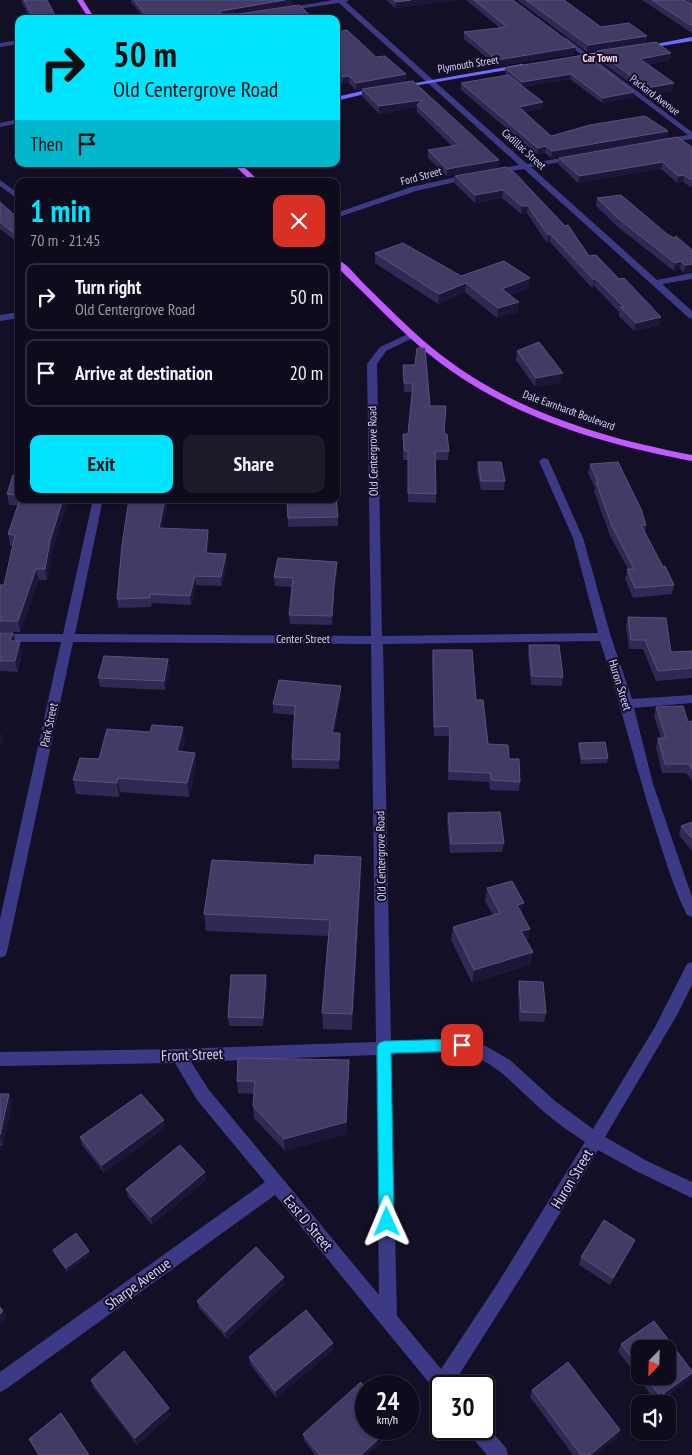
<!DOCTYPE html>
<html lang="en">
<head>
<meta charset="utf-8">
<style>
	body { margin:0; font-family:"PT Sans Narrow",sans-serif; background:#1c1929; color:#f1f3f6; height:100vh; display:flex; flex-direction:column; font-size:19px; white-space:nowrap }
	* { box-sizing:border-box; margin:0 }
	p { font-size:16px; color:#9b9ba3 }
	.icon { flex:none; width:28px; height:28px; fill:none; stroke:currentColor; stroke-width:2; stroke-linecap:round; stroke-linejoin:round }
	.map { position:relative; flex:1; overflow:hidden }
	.details { position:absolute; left:15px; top:178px; width:325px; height:325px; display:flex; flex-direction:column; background:#0e0b1c; border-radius:10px; box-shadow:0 1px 4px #0004,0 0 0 1px #2e2b3b }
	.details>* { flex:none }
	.hud { position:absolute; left:15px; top:15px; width:325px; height:152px; border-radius:10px; box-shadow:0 1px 4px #0004,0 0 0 1px #2e2b3b; background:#00e5ff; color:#111; overflow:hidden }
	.needle { width:32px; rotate:203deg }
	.fabs { position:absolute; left:631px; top:1340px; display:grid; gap:10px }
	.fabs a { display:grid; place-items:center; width:45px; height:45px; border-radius:10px; background:#0e0b1c; box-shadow:0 1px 4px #0004,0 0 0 1px #2e2b3b; font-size:25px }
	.speed { position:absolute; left:355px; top:1375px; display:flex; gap:10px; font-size:25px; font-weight:700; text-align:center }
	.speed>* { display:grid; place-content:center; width:65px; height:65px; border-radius:50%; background:#0e0b1c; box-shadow:0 1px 4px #0004,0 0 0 1px #2e2b3b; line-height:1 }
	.speed small { font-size:12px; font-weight:400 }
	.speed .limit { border:2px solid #111; border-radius:8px; background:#fff; color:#111 }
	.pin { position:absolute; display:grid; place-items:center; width:42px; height:42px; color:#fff; margin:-21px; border-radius:10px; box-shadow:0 2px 8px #0006 }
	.me { position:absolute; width:55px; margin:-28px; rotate:359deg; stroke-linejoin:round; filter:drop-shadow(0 0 4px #0008) }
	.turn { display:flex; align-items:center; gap:18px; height:105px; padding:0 15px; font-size:22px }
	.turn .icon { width:65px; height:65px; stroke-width:2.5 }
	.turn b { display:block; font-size:35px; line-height:42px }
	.then { display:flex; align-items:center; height:48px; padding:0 15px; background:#0003; gap:10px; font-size:19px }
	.round { display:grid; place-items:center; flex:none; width:52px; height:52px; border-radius:10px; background:#1c1929 }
	.headline { display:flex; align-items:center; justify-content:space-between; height:85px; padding:0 15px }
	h1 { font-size:30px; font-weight:700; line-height:38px; color:#00e5ff }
	.cta { display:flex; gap:10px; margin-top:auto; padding:10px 15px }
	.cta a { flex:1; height:58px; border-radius:10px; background:#00e5ff; color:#111; font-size:20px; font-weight:700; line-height:58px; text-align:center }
	.cta a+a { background:#1c1929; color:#f1f3f6 }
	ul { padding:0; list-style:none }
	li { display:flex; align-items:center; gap:15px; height:68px; margin:0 10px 8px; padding:0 5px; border:2px solid #2e2b3b; border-radius:10px }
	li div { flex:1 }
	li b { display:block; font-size:19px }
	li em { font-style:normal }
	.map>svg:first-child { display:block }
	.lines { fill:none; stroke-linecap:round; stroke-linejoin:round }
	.street { fill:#3d3a85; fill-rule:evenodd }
	.secondary { fill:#6f6bff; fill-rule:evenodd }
	.primary { fill:#c25bff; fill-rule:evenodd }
	.wall { fill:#312854; fill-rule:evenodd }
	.shaded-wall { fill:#1d163a }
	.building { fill:#433a66; stroke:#5a527e }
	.route { fill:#00e5ff; stroke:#0095a6 }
	.labels { text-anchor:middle; stroke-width:4; stroke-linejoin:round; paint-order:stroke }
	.far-neighbourhood-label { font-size:11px; font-weight:bold; fill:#ffd6f0; stroke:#130f26 }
	.far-street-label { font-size:11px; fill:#d9d4ff; stroke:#130f26 }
	.street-label { font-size:12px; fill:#d9d4ff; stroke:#130f26 }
	.near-street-label { font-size:15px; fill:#d9d4ff; stroke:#130f26 }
</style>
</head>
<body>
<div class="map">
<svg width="692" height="1455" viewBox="0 0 692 1455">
	<rect width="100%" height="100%" fill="#130f26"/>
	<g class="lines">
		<path class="street" d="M333 0H349L346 2 527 164 579 155V159L531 167 657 280 692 273V279L662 284 692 311V319L689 318 524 169 490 174V170L519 165 339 3 284 11 281 9Z
			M562 38H566L692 132V139L659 144V140L688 135 562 40Z
			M19 40V44L0 47V43Z
			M19 119V123L0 127V123Z
			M470 174 474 176 473 178 416 191 336 218V213L411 187Z
			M0 180 19 194V200L0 186Z
			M19 312V318L0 321V315Z
			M412 332 417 335 415 337 386 351 377 364 382 636 598 633 573 538 539 461 544 458 548 459 583 538 611 637 632 699 692 695V703L634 708 653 784 692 897V917L687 915C675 891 667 865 659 840 637 774 622 707 600 641L383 644 391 1041 462 1038 484 1045 510 1060 555 1101 593 1129 655 1027 687 964 692 962V985L677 1015 605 1137 647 1161 692 1182V1198L636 1171 598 1150 528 1266 452 1386H441V1394L435 1390 275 1195 6 1389 0 1392V1372L265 1182 197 1100 175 1063 0 1066V1052L179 1049 376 1042 371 644 73 642 7 952 5 956 0 958V919L61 642H0V634H63L93 499H103L75 634 371 636 367 364 380 347ZM462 1052C498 1062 517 1089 544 1112 557 1123 571 1133 585 1142L496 1286 441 1369 397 1316 391 1054ZM376 1055 379 1295 209 1090 191 1062Z
			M484 1422 506 1448 508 1455H487L471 1436 469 1429H484Z"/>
		<path class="secondary" d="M692 37V41L643 49 640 47Z
			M613 49 616 51 615 52 569 60 566 58Z
			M522 64 524 65V67L401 88 398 86Z
			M379 87 382 89 381 90 336 101V97Z"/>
		<path class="primary" d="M77 0H83L95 19H89Z
			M233 164H241L259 181H251Z
			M336 259C347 263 356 276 364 284 386 305 407 327 431 347 506 409 598 437 692 455V461C602 444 513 418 439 362 402 334 370 298 336 266Z"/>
	</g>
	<path class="wall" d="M21 0H47L57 19H30Z
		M131 0H293V5L238 14 314 19H145L131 2Z
		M386 0H460L395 8Z
		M466 0H513L575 54 497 66 464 39V32L500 28Z
		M517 0H564L601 27 647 36 646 43 587 52Z
		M642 0H684L692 4V33Z
		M687 0H692V3Z
		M336 32 376 57 406 81 356 90 349 83 343 84 341 82 336 83Z
		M597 51 671 53 670 60 648 65 673 91 646 95 596 58Z
		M585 55 634 92V98L602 103 570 79 523 87 543 102 542 109 525 112 551 136 668 131 667 138 551 158 545 153 537 154 461 90V83L508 76 505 73V68Z
		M413 81 498 167 447 176 428 158V150L452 146 417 112V107L379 114 362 96V89Z
		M692 147V188L683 182 677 183 661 169 578 183 559 165V158Z
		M506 167 589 256 619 279 661 317 660 325 634 331 619 316V312L594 286 592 288 550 242 547 243 527 213 521 214 502 198 475 203 454 183 455 176Z
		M597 198 667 234 692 250 684 273 680 269 674 271 619 228 596 206Z
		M0 202 19 219V242L18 243 0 229Z
		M375 253 461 276 529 288 510 295 518 312 497 318 465 292 438 304 375 263Z
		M336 339 340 399V408H336Z
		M517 351 561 382 535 387 516 360Z
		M403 365 430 406 444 434 449 451 448 460H436V503L408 502V460H403V434H408L412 392H404Z
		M478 462 505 481 504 490H481L477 471Z
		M590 464 646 525 645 533 663 567 674 585 672 594 633 598 625 579 628 569 610 536 594 491 595 488 588 473Z
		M19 476V499H68L52 552 47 580H39L20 632H0V585H4L13 545H10L8 534 18 505H9L7 494Z
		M168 499 162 528 209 539 207 553 226 554 227 563 222 586 196 585 191 605 152 603 151 607 118 608 117 599Z
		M287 499 338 517V526L288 527Z
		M337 571 334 593 332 625 290 624 289 615 292 587 275 586 274 577Z
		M628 617 671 652 692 651V678L656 681 643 649H629L626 626Z
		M0 633H13L15 641 22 652 18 672 0 671Z
		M529 645 563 677 562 686 531 685 528 654Z
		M433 650 476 700 488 744 509 759 520 782 519 791 490 790 489 782 448 780 449 736H434L432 659Z
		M168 659 170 668 165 690 100 687 98 678Z
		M341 686V695L334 733 340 742 339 769 292 768V759L294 715 273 713V704Z
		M656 707 688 722 692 721V781L686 773H662L656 747 658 738H661L654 716Z
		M185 740 182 752 195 753 196 766 189 797 120 792 119 797 76 794 73 780 99 759Z
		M579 743 608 758 607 763 581 764 578 747Z
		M448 813 504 843 502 852 450 853 447 822Z
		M692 822V851L679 835 681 826Z
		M361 874 352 1030 323 1029 322 1013 328 936 206 931 204 914Z
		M487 888 522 915 530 929 527 942 533 952 530 965 472 983 451 940 453 927 493 915 485 901Z
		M266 975 267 984 263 1026H229L228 1017Z
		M519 981 546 1013 544 1022 519 1021 518 990Z
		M349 1060 346 1134 285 1151 254 1118 253 1106 254 1094 238 1093 237 1081Z
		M0 1094H9L12 1102 3 1146H0Z
		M165 1128 104 1173 82 1145 80 1137Z
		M205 1172 206 1180 152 1225 128 1197 126 1189Z
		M632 1248 610 1285 579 1265 581 1257Z
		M53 1250 89 1251 90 1255 67 1272 54 1254Z
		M284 1285 227 1339 199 1308 197 1301Z
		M654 1321 692 1371V1374L690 1379 657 1403 618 1351 621 1344ZM640 1349H668V1376H640Z
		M333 1350 276 1398 250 1364 249 1357Z
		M91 1380 169 1408 171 1415 137 1445 93 1387Z
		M532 1390 620 1430 618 1437 595 1455H573L530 1397Z
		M394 1430 367 1455H315L304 1440 303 1434Z"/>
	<path class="shaded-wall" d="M285 0H293V5L222 17 220 13 221 11Z
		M411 0H460L395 8 396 2Z
		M647 36 646 43 587 52 588 45Z
		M576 47 575 54 497 66V60Z
		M671 53 670 60 638 67 640 59Z
		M406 74V81L356 90V83Z
		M571 74 570 79 522 87V82Z
		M341 75V82L336 83V76Z
		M349 76V83L343 84V77Z
		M674 83 673 91 646 95 647 88Z
		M634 92V98L602 103 603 98Z
		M422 100 417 105V107L379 114V106Z
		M543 102 542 109 518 113 519 107Z
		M668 131 667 138 551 158 552 151Z
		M546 146 545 153 537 154 538 148Z
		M499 160 498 167 447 176V169Z
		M663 162 661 169 578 183 579 176Z
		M684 175 683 182 677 183 678 176Z
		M503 190 502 198 475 203V195Z
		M522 206H528L527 213 521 214Z
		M19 232V242L18 243 16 235Z
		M550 234V242L547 243 548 235Z
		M681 261 680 269 674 271 675 263Z
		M692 264V272L684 273 685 265Z
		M530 278 529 288 501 298 502 289Z
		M595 278 594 286 592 288 594 280Z
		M466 283 465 292 438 304 439 294Z
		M519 302 518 312 497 318 498 308Z
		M661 317 660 325 634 331 636 323Z
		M563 373 561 382 535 387 536 378Z
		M338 450V458L336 466V457Z
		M63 499H68L52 552 47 580 45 569 50 541Z
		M165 499H168L160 537 159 528Z
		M208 530 209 539 206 562V553Z
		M226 554 227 563 222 586 221 577Z
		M337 562V571L334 593 332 625 334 584Z
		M36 569 39 580 20 632 18 621Z
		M195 576 196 585 191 605 190 596Z
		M13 633 16 644 10 641Z
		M20 641 22 652 18 672 15 661Z
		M168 659 170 668 165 690 164 681Z
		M341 686V695L332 742V733Z
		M183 727 185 740 179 765 177 751Z
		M1 733 4 742 0 746V734Z
		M195 753 196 766 189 797 187 783Z
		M118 778 120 792 119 797 117 783Z
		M361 857V874L352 1030V1014Z
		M524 903 522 916 517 905Z
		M530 929 528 942 519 944 521 931Z
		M533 952 530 965 472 983 474 970Z
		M266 975 267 984 263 1026V1018Z
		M349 1060 346 1134 285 1151 284 1139Z
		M9 1094 12 1102 3 1146 0 1139V1135Z
		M164 1120 165 1128 104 1173 102 1165Z
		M205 1172 206 1180 152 1225 151 1217Z
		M635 1240 632 1248 610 1285 613 1278Z
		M89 1251 90 1255 67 1272 66 1268Z
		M284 1277V1285L227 1339 225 1332Z
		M3 1311 7 1318 0 1324V1314Z
		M333 1343V1350L276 1398 275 1391Z
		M692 1373 690 1379 657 1403 660 1396Z
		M169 1408 171 1415 137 1445 135 1438Z
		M389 1429H394V1430L367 1455H361Z
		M620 1430 618 1437 595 1455H590Z"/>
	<path class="building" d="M24 0H47L57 19H34Z
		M134 0H285L221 11 220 13 222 14H239L299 5 314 19H149Z
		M393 0H411L396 2Z
		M474 0H513L576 47 497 60 464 32 507 27Z
		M526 0H564L601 27 629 23 647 36 588 45Z
		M652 0H684L692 4V26Z
		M347 30 376 57 385 56 406 74 356 83 349 76 343 77 341 75 336 76V32Z
		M656 42 671 53 640 59 674 83 647 88 597 51Z
		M585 55 634 92 603 98 571 74 522 82 505 68Z
		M508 75 543 102 519 107 551 136 590 125 645 116 668 131 552 151 546 146 538 148 461 83Z
		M413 81 499 160 447 169 428 150 459 145 417 105 422 100 379 106 362 89Z
		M677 137 692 147V180L684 175 678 176 663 162 579 176 559 158Z
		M506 167 515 173 565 226 568 225 589 256 596 255 619 279 624 278 661 317 636 323 620 307H624L595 278 594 280 550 234 548 235 528 206H522L503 190 475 195 455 176Z
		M621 195 667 234 674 238 676 236 692 250V264L685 265 681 261 675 263 620 220 597 198Z
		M0 202 19 219V232L16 235 0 222Z
		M403 243 461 276 504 261 530 278 502 289 519 302 498 308 466 283 439 294 375 253Z
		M336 339H337L340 399H336Z
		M539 342 563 373 536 378 517 351Z
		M417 348H425L430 406H446L444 434H447L449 451H435L436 494 408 493V451H404L403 434H408L413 383H404L403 365H415Z
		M336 431 338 450 336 457Z
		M478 462H501L505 481H481Z
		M618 462 641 509 646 525H641L663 567 665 566 674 585 635 588 627 569H634L612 526 596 482H598L590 464Z
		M13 475 19 476V495L7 494Z
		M336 497 338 517 288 518 287 499H336Z
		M20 499H63L50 541 45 569H36L18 621H0V585H4L15 535 8 534Z
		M129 499H165L159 528 208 530 206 553 226 554 221 577 195 576 190 596 150 594V598L117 599 122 545Z
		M278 558 337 562 334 584 332 616 289 615 293 578 274 577Z
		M628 617 666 618 671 652 692 651V668L658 671 645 640H631Z
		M0 633H13L10 641H20L15 661H0Z
		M529 645H559L563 677 532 676Z
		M433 650H472L476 700H483L488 744 508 745 509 759H519L520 782 491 780 490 773 449 771 450 726 434 727Z
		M104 656 168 659 164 681 98 678Z
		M279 680 341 686 332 733H340L339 760 292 759 295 706 273 704Z
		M683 706 688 722 692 721V769L688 764H665L658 738H666L656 707Z
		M152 725 183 727 177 751 195 753 187 783 118 778 117 783 73 780 80 758 99 759 107 729 150 732Z
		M605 742 608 758 582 759 579 743Z
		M500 812 504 843 451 844 448 813Z
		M692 822V838L681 826Z
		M315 855 361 857 352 1014 322 1013 330 920 204 914 212 860 314 865Z
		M512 881 524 903 517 905 530 929 521 931 533 952 474 970 453 927 500 913 487 888Z
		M231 975H266L263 1018 228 1017Z
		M519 981 543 982 546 1013 521 1012Z
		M238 1058 349 1060 346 1122 284 1139 253 1106 255 1081H237Z
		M0 1094H9L0 1135Z
		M141 1094 164 1120 102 1165 80 1137Z
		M180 1145 205 1172 151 1217 126 1189Z
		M604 1220 635 1240 613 1278 581 1257Z
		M76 1233 89 1251 66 1268 53 1250Z
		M256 1247 284 1277 225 1332 197 1301Z
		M0 1307 3 1311 0 1314Z
		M306 1310 333 1343 275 1391 249 1357Z
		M654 1321 692 1371V1373L660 1396 645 1376H668V1349H640V1369L621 1344Z
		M124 1351 169 1408 135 1438 91 1380Z
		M568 1362 620 1430 590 1455H581L532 1390Z
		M361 1382 366 1389V1429H389L361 1455H320L303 1434Z
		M61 1413 89 1455H39L29 1439Z"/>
	<path class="route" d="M462 1039 467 1040 469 1045 467 1049 462 1051 391 1053 394 1222 392 1227 387 1230 381 1227 379 1222 377 1047 379 1043 384 1041Z"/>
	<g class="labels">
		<g class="far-neighbourhood-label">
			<text x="600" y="62">Car Town</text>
		</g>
		<g class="far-street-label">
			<text transform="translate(468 64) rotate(-9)" y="4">Plymouth Street</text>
			<text transform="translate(655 95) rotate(37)" y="4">Packard Avenue</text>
			<text transform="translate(524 149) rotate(42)" y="4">Cadillac Street</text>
			<text transform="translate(421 176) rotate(-15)" y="4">Ford Street</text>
			<text transform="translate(569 410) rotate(20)" y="4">Dale Earnhardt Boulevard</text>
		</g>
		<g class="street-label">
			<text transform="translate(373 451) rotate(-91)" y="4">Old Centergrove Road</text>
			<text x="303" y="643">Center Street</text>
			<text transform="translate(620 685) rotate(73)" y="4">Huron Street</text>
			<text transform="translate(49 725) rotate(-78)" y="4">Park Street</text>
			<text transform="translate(381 856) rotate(-91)" y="4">Old Centergrove Road</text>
		</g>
		<g class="near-street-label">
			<text transform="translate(192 1055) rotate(-2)" y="5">Front Street</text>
			<text transform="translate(572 1179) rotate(-59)" y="5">Huron Street</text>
			<text transform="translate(308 1223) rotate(50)" y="5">East D Street</text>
			<text transform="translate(138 1284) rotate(-36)" y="5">Sharpe Avenue</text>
		</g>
	</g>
</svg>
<div class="fabs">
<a><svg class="needle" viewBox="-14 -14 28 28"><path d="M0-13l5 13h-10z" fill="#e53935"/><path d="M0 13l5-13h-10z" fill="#9b9ba3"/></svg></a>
<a><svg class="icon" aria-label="sound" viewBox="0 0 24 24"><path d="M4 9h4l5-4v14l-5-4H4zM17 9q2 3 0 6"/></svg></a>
</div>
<div class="speed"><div>24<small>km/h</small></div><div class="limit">30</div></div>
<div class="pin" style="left:462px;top:1045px;background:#d93025"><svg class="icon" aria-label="arrive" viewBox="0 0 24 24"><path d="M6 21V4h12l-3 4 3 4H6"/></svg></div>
<svg class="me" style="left:387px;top:1222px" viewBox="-20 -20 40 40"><path d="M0-17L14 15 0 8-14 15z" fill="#00e5ff" stroke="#fff" stroke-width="4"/></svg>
<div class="hud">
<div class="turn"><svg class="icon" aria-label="right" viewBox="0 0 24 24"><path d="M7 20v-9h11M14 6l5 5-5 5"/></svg><div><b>50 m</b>Old Centergrove Road</div></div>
<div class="then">Then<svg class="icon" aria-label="arrive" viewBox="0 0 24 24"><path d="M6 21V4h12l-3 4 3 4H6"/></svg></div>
</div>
<section class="details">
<div class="headline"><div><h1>1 min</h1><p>70 m · 21:45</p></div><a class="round" style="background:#d93025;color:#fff"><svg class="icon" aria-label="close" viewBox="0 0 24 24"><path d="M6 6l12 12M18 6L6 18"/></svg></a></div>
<ul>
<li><svg class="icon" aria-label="right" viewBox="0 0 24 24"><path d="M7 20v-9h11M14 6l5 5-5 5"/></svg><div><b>Turn right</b><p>Old Centergrove Road</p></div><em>50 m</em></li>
<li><svg class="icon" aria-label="arrive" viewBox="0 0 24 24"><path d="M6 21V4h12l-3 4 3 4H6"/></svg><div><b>Arrive at destination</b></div><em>20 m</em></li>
</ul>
<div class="cta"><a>Exit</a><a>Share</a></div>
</section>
</div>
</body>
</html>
